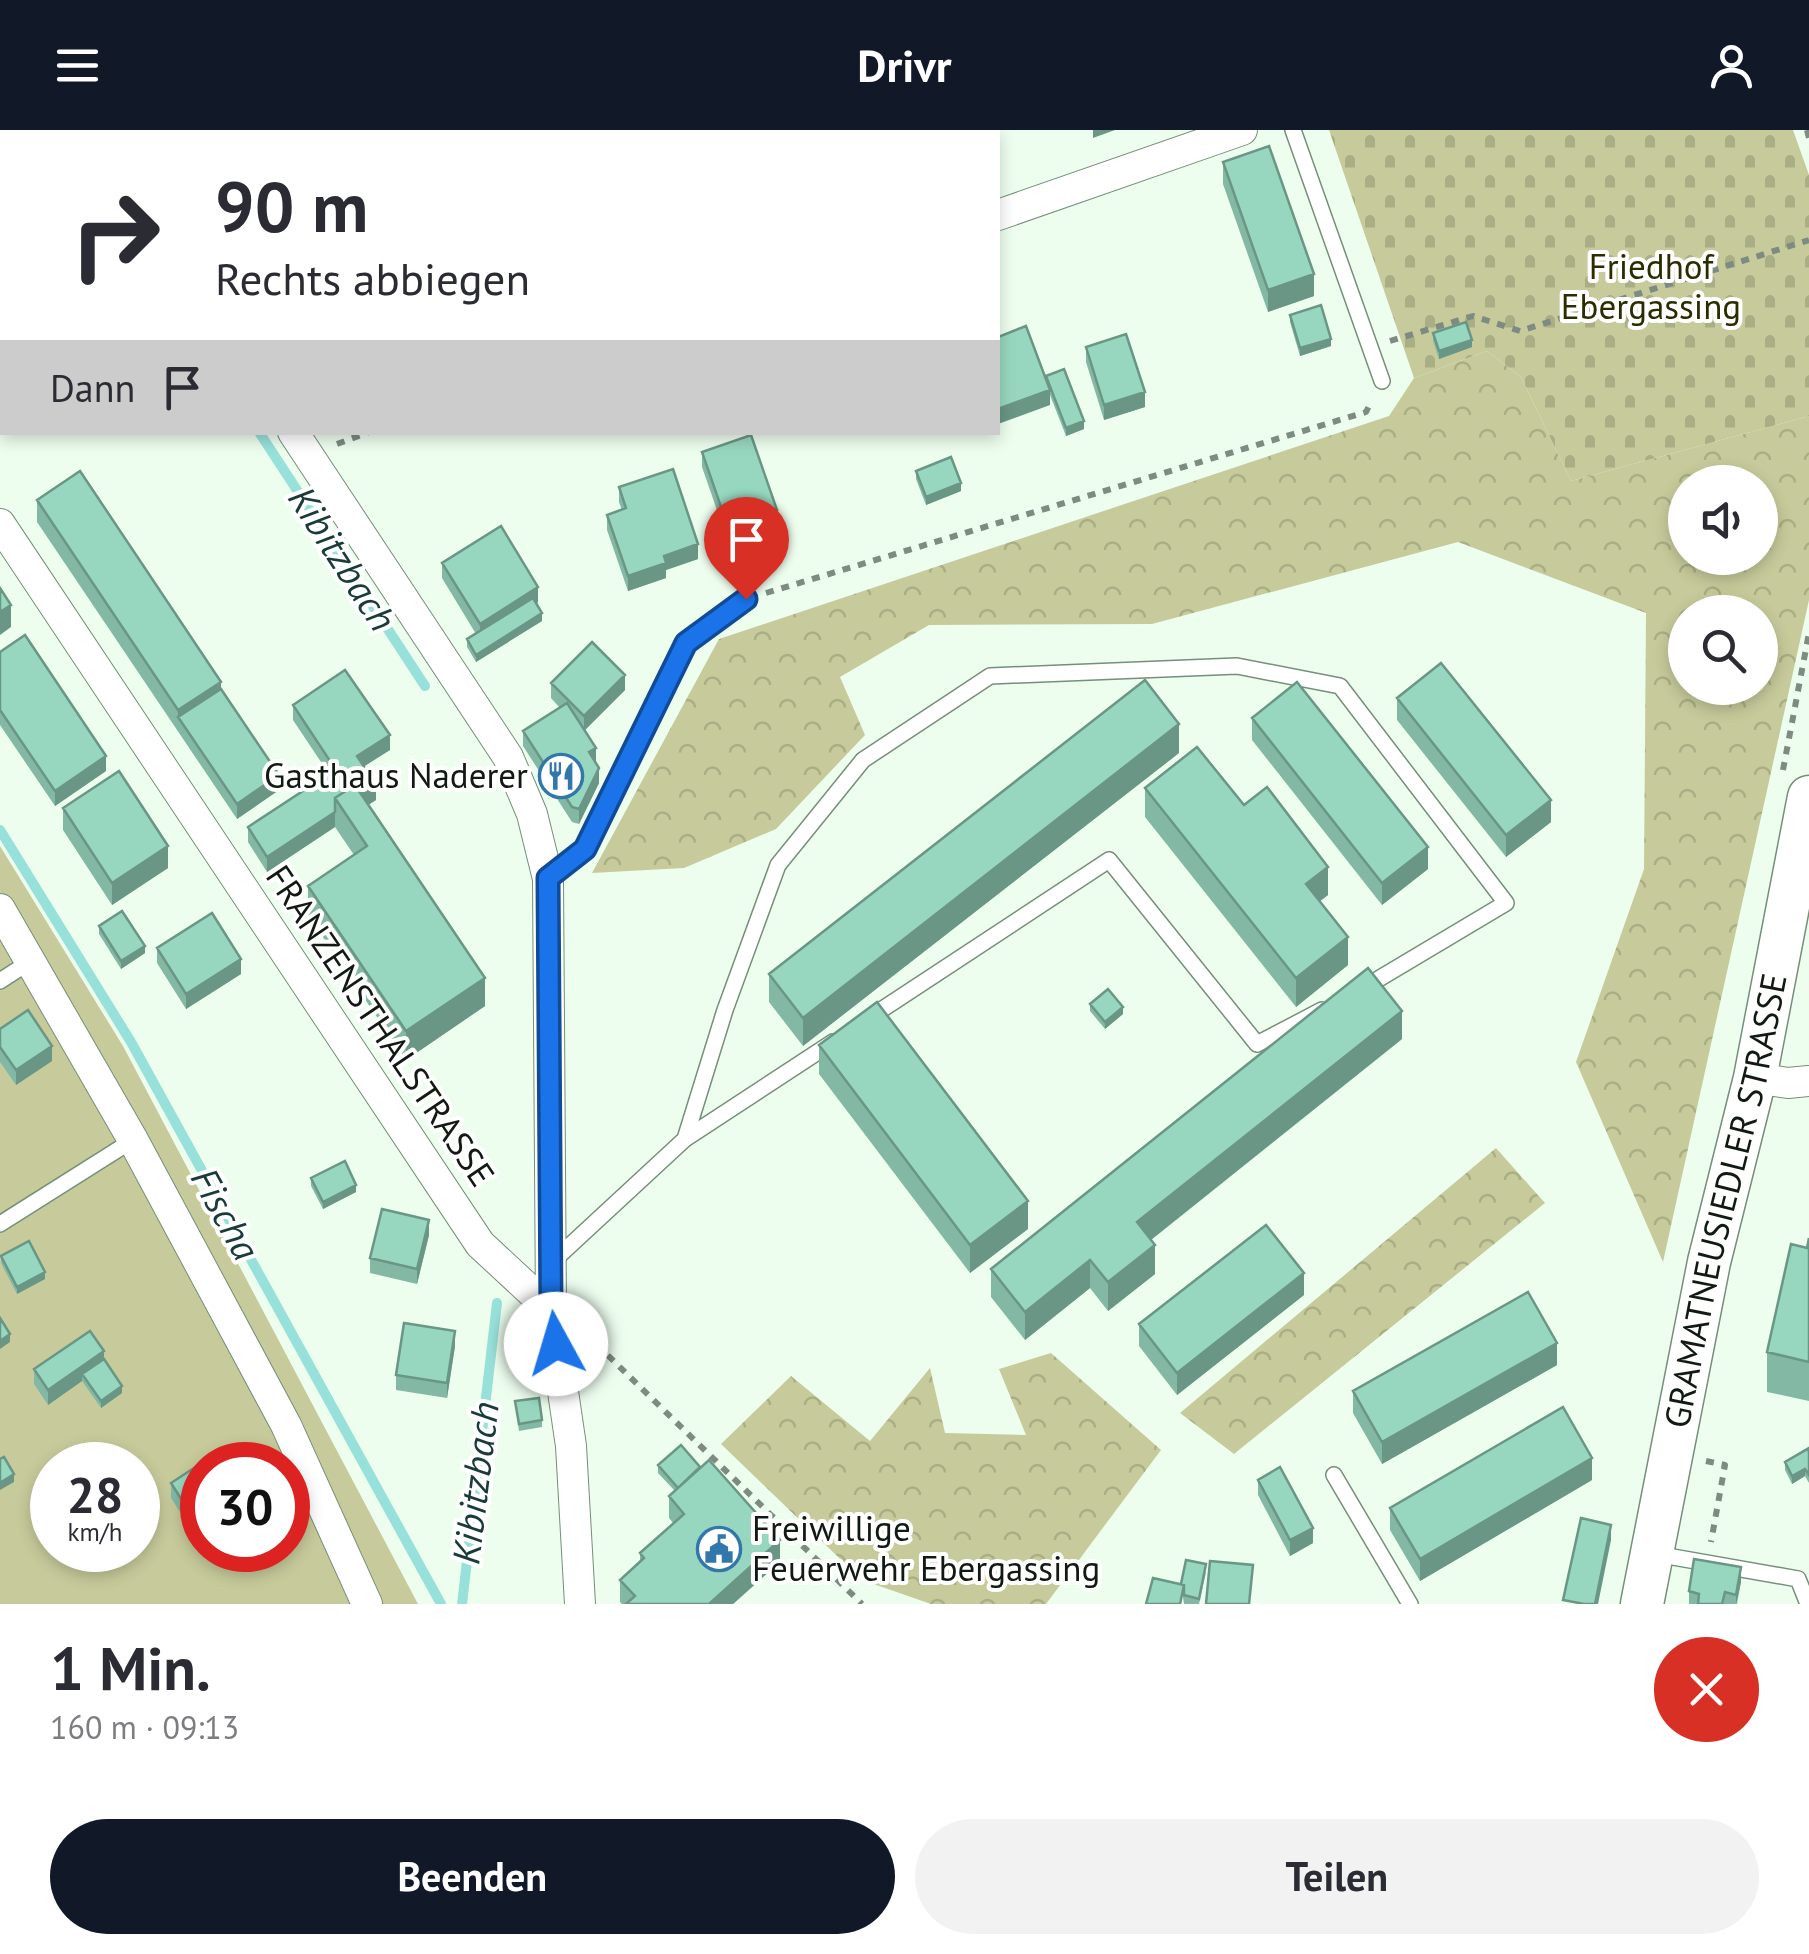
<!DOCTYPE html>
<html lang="de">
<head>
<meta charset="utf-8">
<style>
	body { margin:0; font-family:"PT Sans",sans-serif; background:#f2f2f3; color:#2b2b33; height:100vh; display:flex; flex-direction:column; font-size:38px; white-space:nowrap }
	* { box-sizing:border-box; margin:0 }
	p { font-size:32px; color:#7c7c81 }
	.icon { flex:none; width:55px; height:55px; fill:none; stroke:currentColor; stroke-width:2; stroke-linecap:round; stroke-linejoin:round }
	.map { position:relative; height:1474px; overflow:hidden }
	.details { display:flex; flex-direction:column; background:#fff; flex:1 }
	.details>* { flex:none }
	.top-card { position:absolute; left:0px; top:0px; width:1000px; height:305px; box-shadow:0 5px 15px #0003; background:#fff; color:#2b2b33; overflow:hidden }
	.tools { position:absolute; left:1668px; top:335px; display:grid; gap:20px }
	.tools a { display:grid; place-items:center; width:110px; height:110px; border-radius:50%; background:#fff; box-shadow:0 5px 15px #0003; font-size:50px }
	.speed { position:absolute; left:30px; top:1312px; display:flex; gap:20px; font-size:50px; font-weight:700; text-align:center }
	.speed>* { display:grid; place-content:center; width:130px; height:130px; border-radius:50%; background:#fff; box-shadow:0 5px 15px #0003; line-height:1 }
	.speed small { font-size:25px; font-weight:400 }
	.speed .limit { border:15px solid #d22; background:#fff; color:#111 }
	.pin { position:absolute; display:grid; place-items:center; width:85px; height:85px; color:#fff; margin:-102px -42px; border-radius:50% 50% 50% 0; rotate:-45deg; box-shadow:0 0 10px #0007 }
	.pin .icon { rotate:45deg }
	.me { position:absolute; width:110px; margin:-55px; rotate:354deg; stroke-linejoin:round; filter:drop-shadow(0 0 8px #0008) }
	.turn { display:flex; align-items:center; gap:35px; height:210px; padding:0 50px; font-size:45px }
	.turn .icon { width:130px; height:130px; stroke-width:2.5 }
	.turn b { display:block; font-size:70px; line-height:85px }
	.then { display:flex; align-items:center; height:95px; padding:0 50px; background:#0003; gap:20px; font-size:38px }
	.round { display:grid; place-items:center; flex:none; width:105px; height:105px; border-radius:52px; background:#f2f2f3 }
	.head { display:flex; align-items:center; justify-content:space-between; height:170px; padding:0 50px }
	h1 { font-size:60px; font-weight:700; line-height:75px }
	.cta { display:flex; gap:20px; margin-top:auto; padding:20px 50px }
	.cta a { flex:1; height:115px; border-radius:60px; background:#111827; color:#fff; font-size:40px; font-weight:700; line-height:115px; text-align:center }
	.cta a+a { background:#f2f2f3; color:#2b2b33 }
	header { display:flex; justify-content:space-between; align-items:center; height:130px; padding:0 50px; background:#111827; color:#fff; font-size:45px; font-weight:700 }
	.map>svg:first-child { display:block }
	.green { fill:#c7cb9b; fill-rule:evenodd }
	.forest { fill:url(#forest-crowns); fill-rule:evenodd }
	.cemetery { fill:url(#cemetery-stones) }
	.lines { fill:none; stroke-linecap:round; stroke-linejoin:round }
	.stream { stroke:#98e1da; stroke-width:10 }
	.service-casing { stroke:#758f79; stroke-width:18 }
	.minor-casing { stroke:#758f79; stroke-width:32 }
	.secondary-casing { stroke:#758f79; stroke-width:45 }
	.path { stroke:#7e8b80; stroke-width:6; stroke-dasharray:8 8; stroke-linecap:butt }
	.service { stroke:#fff; stroke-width:15 }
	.minor { stroke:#fff; stroke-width:30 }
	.secondary { stroke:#fff; stroke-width:42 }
	.wall { fill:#83b9a4 }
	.shaded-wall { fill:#6a9686 }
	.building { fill:#98d7bf; stroke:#6a9686; stroke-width:2.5 }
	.route-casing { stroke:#114b97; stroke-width:25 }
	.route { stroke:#1a73e8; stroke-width:18 }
	.labels { text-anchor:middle; stroke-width:8; stroke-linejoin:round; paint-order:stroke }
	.park-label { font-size:35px; fill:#2b2d01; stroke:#fff }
	.poi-label { font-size:35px; fill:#101a12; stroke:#fff; text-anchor:end }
	.street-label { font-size:35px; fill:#101a12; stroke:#fff }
	.water-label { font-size:38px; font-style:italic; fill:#193c39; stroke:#fff }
</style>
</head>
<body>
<header><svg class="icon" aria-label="menu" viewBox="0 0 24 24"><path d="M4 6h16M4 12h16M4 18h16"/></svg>Drivr<svg class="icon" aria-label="person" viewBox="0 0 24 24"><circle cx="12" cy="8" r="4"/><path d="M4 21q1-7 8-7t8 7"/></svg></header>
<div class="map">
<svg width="1809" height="1474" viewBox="0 0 1809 1474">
	<defs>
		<pattern id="forest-crowns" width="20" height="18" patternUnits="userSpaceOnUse" patternTransform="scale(2.5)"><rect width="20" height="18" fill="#c7cb9b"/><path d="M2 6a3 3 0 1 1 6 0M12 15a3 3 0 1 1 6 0" fill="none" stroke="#aaae84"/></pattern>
		<pattern id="cemetery-stones" width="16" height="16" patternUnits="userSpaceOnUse" patternTransform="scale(2.5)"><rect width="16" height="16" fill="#c7cb9b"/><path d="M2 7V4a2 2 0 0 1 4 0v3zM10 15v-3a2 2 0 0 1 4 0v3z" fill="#aaae84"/></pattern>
	</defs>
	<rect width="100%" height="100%" fill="#edfeef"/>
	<path class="green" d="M0 716 123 916 418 1474H0ZM52 1335H138V1420H52ZM202 1335H288V1420H202Z"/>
	<path class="forest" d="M1487 221 1521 247 1571 351 1809 286V470L1663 1132 1576 932 1644 739 1646 483 1458 412 1152 494 929 495 840 547 865 605 776 699 684 738 592 743 719 509 1389 286 1414 248ZM1685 352H1760V428H1685ZM1685 482H1760V558H1685Z
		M1496 1018 1545 1073 1234 1324 1180 1283Z
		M1051 1223 1161 1320 1046 1474H931L862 1450 721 1314 791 1246 870 1311 930 1238 945 1303 1026 1305 999 1239Z"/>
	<path class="cemetery" d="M1329 0H1793L1809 45V286L1571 351 1521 247 1487 221 1414 248Z"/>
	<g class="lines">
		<path class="stream" d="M59 0 60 2
			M259 302 425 556
			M0 700 131 912 441 1474
			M462 1474 497 1173"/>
		<defs>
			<path id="service" d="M1293 0 1382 251
				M548 749 585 719 686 513 746 469
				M0 851 31 831
				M869 888 1109 730 1257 914 1322 880
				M685 1009 833 912
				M0 1094 133 1010
				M551 1133 685 1009 725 880 778 735 863 630 990 546 1237 536 1340 556 1506 773 1360 860
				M1334 1345 1410 1474
				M1656 1424 1798 1449 1808 1474"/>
			<path id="minor" d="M94 0 95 2
				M998 85 1242 0
				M293 302 508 627 532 684 548 749 551 1180 571 1316 580 1474
				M0 394 480 1114 551 1180
				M0 779 133 1010 286 1295 367 1474
				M1755 948 1788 953 1809 951"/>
			<g id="secondary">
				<path id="s1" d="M1642 1474 1709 1132 1755 948 1809 667"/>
			</g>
		</defs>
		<use href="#service" class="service-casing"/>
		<use href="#minor" class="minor-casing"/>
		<use href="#secondary" class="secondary-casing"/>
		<path class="path" d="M1807 0 1809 8
			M1390 211 1473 186 1520 201 1809 110
			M337 314 369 302
			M766 463 1366 282 1371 272
			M1783 640 1809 503
			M585 1203 862 1474
			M1706 1331 1725 1335 1711 1412"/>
		<use href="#service" class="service"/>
		<use href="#minor" class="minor"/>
		<use href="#secondary" class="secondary"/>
	</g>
	<path class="wall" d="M1223 32 1314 166 1268 182 1223 54Z
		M0 112 2 116V257L0 259Z
		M1290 185 1331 216 1300 226 1290 192Z
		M1433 203 1472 217 1439 229 1433 211Z
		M1086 217 1145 277 1104 290 1086 232Z
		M1046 248 1084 299 1066 306 1050 265V275Z
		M702 322 777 395 728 412 702 337Z
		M916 341 961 361 926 375 916 349Z
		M619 357 698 429 666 440V448L628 461 607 400V385L622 380 619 372Z
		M37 370 221 559 279 660 237 689 37 392Z
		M442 433 538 472 537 473 542 491 476 532 467 517V509L476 504 442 448Z
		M0 522 106 641 55 676 0 595Z
		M551 553 625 560 585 600 596 632 599 653 579 694 572 692 523 616V601L560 578 551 568Z
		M1397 568 1551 692 1506 727 1397 590Z
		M293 575 390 620 363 636 376 670 368 675 485 876 406 930 308 785V756L354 725 335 697 267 742 248 712V697L315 653V645L325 638 293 590Z
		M1252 588 1428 739 1382 775 1252 610Z
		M1179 623 803 916 769 872V844Z
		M1145 658 1244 675 1328 765 1320 771 1348 835 1296 877 1145 687Z
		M63 678 168 738 112 775 63 700Z
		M99 796 145 823 121 839 99 804Z
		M157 818 241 844 186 879 157 833Z
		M1090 874 1123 884 1105 899 1090 881Z
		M0 899 52 931 16 955 0 932Z
		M1402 909 1151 1110 1155 1144 1108 1181 1090 1158 1025 1210 991 1167V1139Z
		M819 915 1028 1099 970 1143 819 944Z
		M311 1048 356 1062 323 1079 311 1056Z
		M429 1105 417 1154 370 1143V1128Z
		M1809 1108V1271L1767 1262V1222L1807 1118Z
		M1 1126 45 1149 17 1164 1 1133Z
		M1304 1165 1177 1265 1139 1216V1194Z
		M455 1216 447 1268 396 1260V1245Z
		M104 1229 122 1263 101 1278 82 1251 48 1275 34 1254V1239Z
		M1557 1235 1382 1334 1353 1283V1261Z
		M515 1271 542 1290V1297L519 1301Z
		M1809 1318V1353L1805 1346 1792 1354 1785 1340V1332Z
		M217 1323 185 1390 171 1368V1353Z
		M658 1335 780 1432 733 1474H622L620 1472V1450L640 1432V1423L673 1393 669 1388V1366L675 1361 658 1343Z
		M1258 1350 1313 1413 1290 1426 1258 1365Z
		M1592 1350 1420 1451 1390 1400V1378Z
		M1206 1442 1199 1474H1184L1181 1454Z
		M1741 1452 1737 1474H1689V1461Z"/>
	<path class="shaded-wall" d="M1093 0H1115L1093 8Z
		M1314 144V166L1268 182V160Z
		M1331 209V216L1300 226V218Z
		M1472 210V217L1439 229V221Z
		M2 235V257L0 259V237Z
		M1050 260V275L998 294V279Z
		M1145 262V277L1104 290V275Z
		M1084 291V299L1066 306V298Z
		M961 353V361L926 375V367Z
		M777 380V395L728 412V397Z
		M698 414V429L666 440V448L628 461V446L664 426Z
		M538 457V472L480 509V494Z
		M11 475V497L0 505V482Z
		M542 483V491L476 532V525Z
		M625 545V560L584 601V586Z
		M221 552V574L178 587V602V580Z
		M1179 594V623L803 916V888Z
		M390 605V620L357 641V626Z
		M596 618V633L589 622Z
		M106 626V641L55 676V661Z
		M599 638V653L579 694V679Z
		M279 645V660L237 689V674Z
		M376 655V670L348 688 341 678Z
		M1551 670V692L1506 727V705Z
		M335 682V697L267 742V727Z
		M168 716V738L112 775V753Z
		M1428 717V739L1382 775V753Z
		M1328 737V765L1306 782V754Z
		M1348 807V835L1296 877V848Z
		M145 816V823L121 839V831Z
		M241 829V844L186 879V864Z
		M485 848V876L406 930V901Z
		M1123 877V884L1105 899V892Z
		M1402 881V909L1137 1121V1092Z
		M52 916V931L16 955V940Z
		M356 1055V1062L323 1079V1072Z
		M1028 1071V1099L970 1143V1115Z
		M429 1090V1105L417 1154V1139Z
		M1155 1115V1144L1108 1181V1152Z
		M1090 1130V1158L1025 1210V1182Z
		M45 1142V1149L17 1164V1157Z
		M1304 1143V1165L1177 1265V1243Z
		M455 1201V1216L447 1268V1253Z
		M10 1204V1212L0 1219V1211Z
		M1557 1213V1235L1382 1334V1312Z
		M104 1221V1236L82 1244V1251L48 1275V1260Z
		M122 1256V1263L101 1278V1271Z
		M1592 1328V1350L1420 1451V1429Z
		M1805 1339V1346L1792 1354V1346Z
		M14 1344V1352L0 1360V1353Z
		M153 1354V1361L138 1371V1364Z
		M202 1363V1378L185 1390V1375Z
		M1611 1395V1410L1598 1474H1595Z
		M1313 1398V1413L1290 1426V1410Z
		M780 1410V1432L733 1474H709Z
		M1741 1437V1452L1736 1474V1465Z"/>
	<path class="building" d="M516 0H564L565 2H517Z
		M906 0H950V2H899Z
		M1269 16 1314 144 1268 160 1223 32Z
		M0 112 2 116V186L0 182Z
		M1321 175 1331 209 1300 218 1290 185Z
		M1466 192 1472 210 1439 221 1433 203Z
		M1026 196 1050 260 998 279V207Z
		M2 198V235L0 237V200Z
		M1126 204 1145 262 1104 275 1086 217Z
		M1064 239 1084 291 1066 298 1046 246Z
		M751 305 777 380 728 397 702 322Z
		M951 327 961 353 926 367 916 341Z
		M673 339 698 414 664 426 666 433 628 446 607 385 626 378 619 357Z
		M80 341 221 552 178 580 37 370Z
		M501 396 538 457 480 494 442 433Z
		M0 458 11 475 0 482Z
		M533 468 542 483 476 525 467 509Z
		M25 505 106 626 55 661 0 580V522Z
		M592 512 625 545 584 586 551 553Z
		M1441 533 1551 670 1506 705 1397 568Z
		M345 540 390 605 357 626 376 655 361 664 355 655 335 668V682L267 727 248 697 318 651 315 645 332 634 293 575Z
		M1145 550 1179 594 803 888 769 844Z
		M1297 552 1428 717 1382 753 1252 588Z
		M221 559 279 645 237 674 178 587Z
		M567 573 596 618 589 622 599 638 579 679 572 677 523 601Z
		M1197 617 1244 675 1267 657 1328 737 1306 754 1348 807 1296 848 1145 658Z
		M119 641 168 716 112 753 63 678Z
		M355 655 485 848 406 901 308 756 367 716 335 668Z
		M122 781 145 816 121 831 99 796Z
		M212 783 241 829 186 864 157 818Z
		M1368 838 1402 881 1137 1092 1155 1115 1108 1152 1090 1130 1025 1182 991 1139Z
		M1108 859 1123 877 1105 892 1090 874Z
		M877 872 1028 1071 970 1115 819 915Z
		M28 880 52 916 16 940 0 917V899Z
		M345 1031 356 1055 323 1072 311 1048Z
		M382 1079 429 1090 417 1139 370 1128Z
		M1266 1095 1304 1143 1177 1243 1139 1194Z
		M1809 1108V1232L1767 1222 1791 1114 1807 1118Z
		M29 1111 45 1142 17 1157 1 1126Z
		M1528 1162 1557 1213 1382 1312 1353 1261Z
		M0 1188 10 1204 0 1211Z
		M404 1193 455 1201 447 1253 396 1245Z
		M90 1201 104 1221 48 1260 34 1239Z
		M104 1229 122 1256 101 1271 82 1244Z
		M539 1268 542 1290 519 1294 515 1271Z
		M1563 1277 1592 1328 1420 1429 1390 1378Z
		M681 1315 700 1337 678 1358 658 1335Z
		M1809 1318V1345L1805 1339 1792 1346 1785 1332Z
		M217 1323 225 1335H202V1363L185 1375 171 1353Z
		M4 1327 14 1344 0 1353V1329Z
		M709 1330 780 1410 709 1474H626L635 1466 620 1450 644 1428 640 1423 684 1384 669 1366Z
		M141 1336 153 1354 138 1364V1338Z
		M1280 1337 1313 1398 1290 1410 1258 1350Z
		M1581 1388 1611 1395 1595 1474H1584L1563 1470Z
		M1694 1429 1741 1437 1736 1465 1725 1462 1722 1474H1698L1699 1464 1689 1461Z
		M1186 1430 1206 1434 1199 1469 1184 1465V1455L1181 1454Z
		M1210 1431 1253 1435 1249 1474H1206Z
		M1153 1448 1184 1455 1180 1474H1146Z"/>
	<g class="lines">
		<defs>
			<path id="route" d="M556 1214 551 1180 548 748 585 719 686 513 746 469"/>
		</defs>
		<use href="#route" class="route-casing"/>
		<use href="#route" class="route"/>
	</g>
	<defs>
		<symbol id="restaurant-ring" viewBox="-11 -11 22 22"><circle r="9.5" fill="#fff" stroke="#3277ac" stroke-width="1.5"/><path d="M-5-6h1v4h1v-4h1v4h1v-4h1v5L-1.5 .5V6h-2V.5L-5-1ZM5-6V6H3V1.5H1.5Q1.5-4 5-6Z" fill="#3277ac"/></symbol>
		<symbol id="civic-ring" viewBox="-11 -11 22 22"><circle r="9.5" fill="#fff" stroke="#3277ac" stroke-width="1.5"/><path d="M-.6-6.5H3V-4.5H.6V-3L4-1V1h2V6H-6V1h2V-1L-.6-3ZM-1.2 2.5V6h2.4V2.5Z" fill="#3277ac"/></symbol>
	</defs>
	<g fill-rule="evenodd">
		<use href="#restaurant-ring" x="536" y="621" width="50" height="50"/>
		<use href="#civic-ring" x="694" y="1394" width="50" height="50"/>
	</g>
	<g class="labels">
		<g class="park-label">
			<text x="1651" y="149">Friedhof<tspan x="1651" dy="40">Ebergassing</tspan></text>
		</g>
		<g class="poi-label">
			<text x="528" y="658">Gasthaus Naderer</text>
			<text x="752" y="1411" text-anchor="start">Freiwillige<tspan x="752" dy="40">Feuerwehr Ebergassing</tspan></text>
		</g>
		<g class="street-label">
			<text transform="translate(380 896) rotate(56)" y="12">FRANZENSTHALSTRASSE</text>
			<text dy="12" stroke="none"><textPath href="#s1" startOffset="412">GRAMATNEUSIEDLER STRASSE</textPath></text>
		</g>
		<g class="water-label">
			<text transform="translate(342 429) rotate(57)" y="13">Kibitzbach</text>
			<text transform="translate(225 1084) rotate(61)" y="13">Fischa</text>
			<text transform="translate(476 1353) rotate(-83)" y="13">Kibitzbach</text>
		</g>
	</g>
</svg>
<div class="tools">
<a><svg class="icon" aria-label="sound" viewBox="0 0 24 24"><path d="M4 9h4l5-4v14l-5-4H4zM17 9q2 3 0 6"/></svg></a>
<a><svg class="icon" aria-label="search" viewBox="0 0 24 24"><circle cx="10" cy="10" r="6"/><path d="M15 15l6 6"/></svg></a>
</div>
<div class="speed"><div>28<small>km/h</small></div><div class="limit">30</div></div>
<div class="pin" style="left:746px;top:469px;background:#d93025"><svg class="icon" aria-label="arrive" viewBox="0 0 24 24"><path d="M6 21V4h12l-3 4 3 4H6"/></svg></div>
<svg class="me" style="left:556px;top:1214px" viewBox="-20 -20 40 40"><circle r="19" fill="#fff"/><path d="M0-13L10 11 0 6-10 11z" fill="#1a73e8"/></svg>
<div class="top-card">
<div class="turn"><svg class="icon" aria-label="right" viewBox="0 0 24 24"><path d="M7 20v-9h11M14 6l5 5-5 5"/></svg><div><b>90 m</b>Rechts abbiegen</div></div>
<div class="then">Dann<svg class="icon" aria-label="arrive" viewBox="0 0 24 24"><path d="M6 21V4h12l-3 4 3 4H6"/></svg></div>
</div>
</div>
<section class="details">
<div class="head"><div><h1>1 Min.</h1><p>160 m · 09:13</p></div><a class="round" style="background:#d93025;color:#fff"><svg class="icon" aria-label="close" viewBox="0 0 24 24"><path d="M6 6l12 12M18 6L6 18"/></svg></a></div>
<div class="cta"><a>Beenden</a><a>Teilen</a></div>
</section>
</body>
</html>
